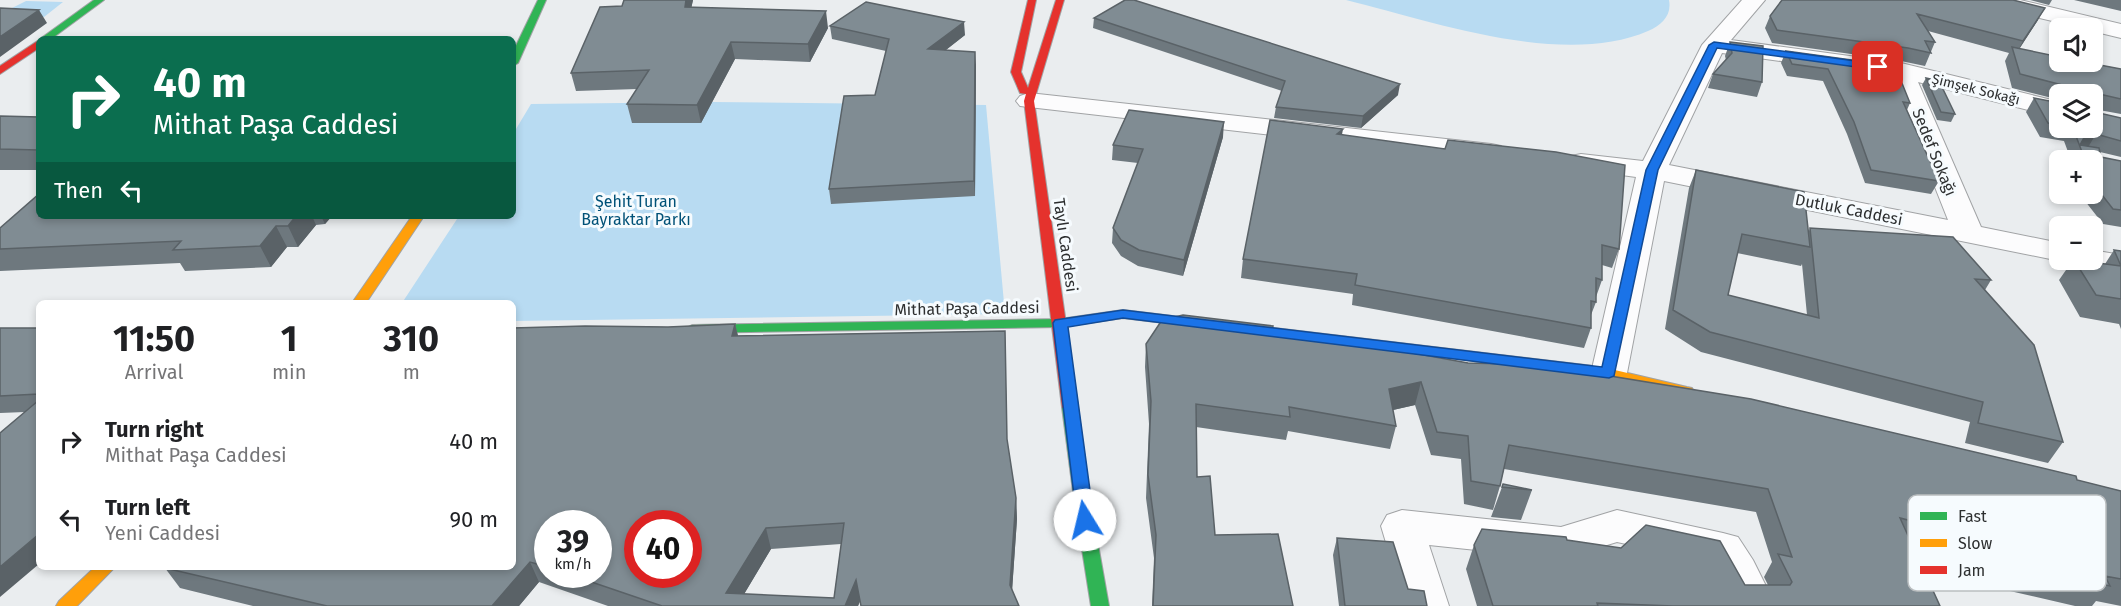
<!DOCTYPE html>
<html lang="en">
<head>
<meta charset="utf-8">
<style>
	body { margin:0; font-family:"Fira Sans",sans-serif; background:#f6f6f6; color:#202124; height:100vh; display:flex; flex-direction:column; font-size:22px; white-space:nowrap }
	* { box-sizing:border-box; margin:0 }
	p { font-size:20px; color:#757577 }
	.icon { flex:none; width:33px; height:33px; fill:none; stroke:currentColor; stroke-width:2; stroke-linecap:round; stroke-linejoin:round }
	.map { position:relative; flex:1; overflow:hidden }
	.side { position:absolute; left:36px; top:300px; width:480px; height:270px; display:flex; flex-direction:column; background:#fff; border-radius:9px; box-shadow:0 3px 9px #0003 }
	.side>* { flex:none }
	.hud { position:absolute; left:36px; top:36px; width:480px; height:183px; border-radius:9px; box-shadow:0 3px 9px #0003; background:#0b6e4f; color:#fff; overflow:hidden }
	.buttons { position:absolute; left:2049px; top:18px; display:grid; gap:12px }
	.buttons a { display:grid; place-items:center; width:54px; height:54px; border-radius:9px; background:#fff; box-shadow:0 3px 9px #0003; font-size:30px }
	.speed { position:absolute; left:534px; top:510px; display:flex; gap:12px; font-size:30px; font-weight:700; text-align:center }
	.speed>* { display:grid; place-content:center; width:78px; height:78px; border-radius:50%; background:#fff; box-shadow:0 3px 9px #0003; line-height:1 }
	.speed small { font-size:15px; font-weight:400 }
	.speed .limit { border:9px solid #d22; background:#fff; color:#111 }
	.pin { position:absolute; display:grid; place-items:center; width:51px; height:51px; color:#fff; margin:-26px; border-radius:12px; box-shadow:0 3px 9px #0006 }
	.me { position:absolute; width:66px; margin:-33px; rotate:351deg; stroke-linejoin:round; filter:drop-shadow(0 0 4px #0008) }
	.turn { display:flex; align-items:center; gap:21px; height:126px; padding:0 18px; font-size:27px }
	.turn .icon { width:78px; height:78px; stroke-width:2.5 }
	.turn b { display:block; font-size:42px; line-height:51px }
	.then { display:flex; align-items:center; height:57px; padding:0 18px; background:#0003; gap:12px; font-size:22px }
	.eta { display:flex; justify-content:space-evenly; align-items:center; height:102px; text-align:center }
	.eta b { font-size:36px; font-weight:700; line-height:42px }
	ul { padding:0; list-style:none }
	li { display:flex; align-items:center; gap:18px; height:78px; padding:0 18px }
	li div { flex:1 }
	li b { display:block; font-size:22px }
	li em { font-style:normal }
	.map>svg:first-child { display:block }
	.green { fill:#b8dbf2 }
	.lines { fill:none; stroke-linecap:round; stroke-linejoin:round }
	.street-casing { stroke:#a1a3a5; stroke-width:2 }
	.fast-casing { stroke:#a1a3a5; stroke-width:2 }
	.slow-casing { stroke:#a1a3a5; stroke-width:2 }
	.jam-casing { stroke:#a1a3a5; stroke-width:2 }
	.street { fill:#fcfcfd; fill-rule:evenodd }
	.fast { fill:#30b455; fill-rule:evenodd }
	.slow { fill:#ff9f0a; fill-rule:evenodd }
	.jam { fill:#e5322d; fill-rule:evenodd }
	.wall { fill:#6e787e; fill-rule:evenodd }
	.shaded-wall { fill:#5a6267 }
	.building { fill:#808c93; stroke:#5a6267; stroke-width:1.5; fill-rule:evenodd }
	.route { fill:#1a73e8; stroke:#114b97; stroke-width:1.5 }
	.labels { text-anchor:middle; stroke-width:6; stroke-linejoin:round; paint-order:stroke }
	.far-street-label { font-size:14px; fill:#2d2f30; stroke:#f6fbfe }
	.street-label { font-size:16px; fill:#2d2f30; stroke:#f6fbfe }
	.park-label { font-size:16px; fill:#005177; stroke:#f6fbfe }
	.key { fill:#f6fbfe; stroke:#babec0; stroke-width:1.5 }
	.key-label { font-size:16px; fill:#2d2f30 }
</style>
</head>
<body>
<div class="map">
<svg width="2121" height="606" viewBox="0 0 2121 606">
	<rect width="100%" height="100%" fill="#eaedef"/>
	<path class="green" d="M1346 0H1669C1672 15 1662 25 1648 31 1563 68 1431 21 1346 0Z
		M26 1 63 2 44 17 3 16 4 12Z
		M713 102 986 105 1005 314 513 321V303H402L459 216H513V134L531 104Z"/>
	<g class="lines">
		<defs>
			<path id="street" d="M1742 0H1765L1731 40 1901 63 2060 102V118L1918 82 1981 227 2060 243V260H2067L2060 261 1664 181 1627 373 1622 381 1609 385 1596 381 1591 373 1636 177 1571 168 1567 162 1571 156 1581 154 1643 161 1702 45ZM1722 53 1891 76 1948 220 1669 165Z
				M1981 0H2020L2121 24V38L2092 31V28H2082L1984 5Z
				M1029 93 1491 144 1501 146 1505 152 1501 158 1491 160 1020 106 1016 101 1020 96Z
				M2092 250 2121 255V273L2081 266 2077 260H2092Z
				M1402 510 1561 527 1617 510 1723 533 1738 537 1753 560 1776 606H1732L1709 562 1617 542 1561 559 1429 545 1449 606H1405L1381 526 1387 515Z"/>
			<path id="fast" d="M94 0H104L51 39H40Z
				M538 0H546L518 63 513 66V52Z
				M1123 310 1189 318 1196 322 1189 326 1123 318 1060 327 692 333 685 329 692 325 1060 319Z
				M1070 402 1075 403 1078 407 1090 499 1109 606H1091L1074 499 1062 407 1065 403Z"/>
			<path id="slow" d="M412 216H424L366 303H352Z
				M1602 367 1687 387 1692 388 1694 392 1692 396 1687 397 1597 375 1595 372 1597 369Z
				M95 567H115L77 606H56L59 601Z"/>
			<path id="jam" d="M1028 0H1036L1021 72 1028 88 1056 0H1064L1034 101 1078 407 1075 411H1065L1062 407 1024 101 1026 94 1020 93 1011 72Z
				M39 40V48L0 74V66Z
				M1189 318 1602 367 1609 372 1602 377 1184 325 1182 322 1184 319Z"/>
		</defs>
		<use href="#street" class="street-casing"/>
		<use href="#fast" class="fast-casing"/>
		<use href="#slow" class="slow-casing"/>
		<use href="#jam" class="jam-casing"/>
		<use href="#street" class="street"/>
		<use href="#fast" class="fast"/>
		<use href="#slow" class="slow"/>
		<use href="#jam" class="jam"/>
	</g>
	<path class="wall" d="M624 0H693L691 8 828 28 810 62 735 59 701 123H632L627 104 637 89 576 91 571 73 622 6Z
		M1782 0 2038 20 2019 49 2121 69V114L2099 110V113L2121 118V157L2100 152 2101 157 2121 161V227L2103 224 2085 201 2082 194H2092V160H2071L2064 141 2040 137 2026 112 2034 98 2060 103V128H2092V94H2060V100L2012 88 2005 61 2009 53 1928 31 1935 42 1925 66 1901 61 1772 43 1765 28 1770 16Z
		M2030 0H2052L2049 5Z
		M2074 0H2121V11Z
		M1094 18 1398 95 1361 128 1274 118 1276 107 1282 91 1093 28Z
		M830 26 965 35 946 50 976 65 975 196 831 204 829 189 875 95 886 51 832 39Z
		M1730 42 1762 82 1757 97 1708 88 1713 74 1726 60 1725 56Z
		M1786 51 1910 103 1907 110 1939 181 1931 194 1865 183 1847 134 1823 81 1787 76 1781 63Z
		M1926 78 1955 114 1951 122 1937 120 1922 85Z
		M0 116 39 117V170H0Z
		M1342 135 1619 249 1612 268 1602 265V280L1596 297V302L1591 315V328L1584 348 1352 305 1353 294 1241 278 1243 259Z
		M1223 137 1183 276 1138 266 1121 256 1112 243 1113 228 1138 163 1112 160 1113 145Z
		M1696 170 1809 231 1810 228 1991 280 1985 290 2063 442 2048 463 1965 443 1970 422 1701 352 1665 329 1689 188ZM1737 253 1801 266 1802 264 1807 315 1728 295Z
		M39 216H332L325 224 316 225 298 247H287L271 267 185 271 180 263 0 271V228Z
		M2114 250 2121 251V329L2119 324 2080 317 2059 280 2073 260H2079L2105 264Z
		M735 324 738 336 1005 331 1007 442 1016 498 1017 519 1012 590 1019 606H861L860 601 858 606H608L539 582 519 606H253L180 588 165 568 513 567V328L585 326 668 327ZM548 524H598V574H548ZM638 524H688V574H638ZM841 544 834 598 744 594 771 549Z
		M0 328H39V564L25 412 0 413Z
		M1272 333 1468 363 1592 373 2077 480 2121 491V606L2096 601 2092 606H2075L2001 589 1999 584 1983 581 1978 567 1914 549 1940 606H1477L1466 569 1474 545 1567 540 1745 585H1768L1764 577 1772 562 1756 512 1504 469 1500 486 1493 510 1464 504 1461 459 1431 455 1415 405 1393 410 1396 426 1390 449 1288 431 1286 440 1196 427 1197 477 1215 535 1293 606H1152L1154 558 1146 498 1149 424 1145 367 1146 344Z
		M1502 487 1532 490 1521 520 1491 517Z
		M1337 538 1408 589 1427 606H1339L1333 555Z"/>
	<path class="shaded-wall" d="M686 0H693L688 24 685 7Z
		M2045 8 2038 20 2016 54 2023 41Z
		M39 10 47 23 0 57V37Z
		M826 11 828 28 810 62 808 44Z
		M964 22 965 35 929 63 928 49Z
		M731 42 735 59 701 123 697 105Z
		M975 52 976 65 975 196 974 181Z
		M1400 84 1398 95 1361 128 1363 116Z
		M1224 122 1223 137 1183 276 1184 260Z
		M1343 129 1340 146 1337 134Z
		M2096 134 2087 149 2079 145 2085 136Z
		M296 216H312L316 225 298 247 288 226Z
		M321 216H332L325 224Z
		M276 226 287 247 271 267 260 246Z
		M735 324 740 344 732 336Z
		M1421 382 1415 405 1384 412 1389 389Z
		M1016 498 1017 519 1011 606 1010 585Z
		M766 528 771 549 737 606 726 593Z
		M39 534V564L0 597V567Z
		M530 562 539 582 519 606H492Z
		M856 580 860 601 858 606H845Z"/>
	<path class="building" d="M624 0H686L685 7 826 11 808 44 731 42 697 105 627 104 649 70 571 73 600 7 622 6Z
		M1125 0H1134L1400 84 1363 116 1276 107 1285 81 1094 18Z
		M1782 0H2013L2045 8 2023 41 1917 14 1935 42 1925 41 1931 53 1908 48 1777 30 1770 16Z
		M866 2 964 22 928 49 975 52 974 181 829 189 844 96 875 95 889 39 830 26Z
		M0 8 39 10 0 37Z
		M1730 42 1763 46 1762 82 1713 74 1732 53Z
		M2012 47 2060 57V62H2084L2121 69V99L2099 94V113L2121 118V141L2096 134 2085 136 2080 145 2099 148 2101 157 2121 161V210L2113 209 2095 186 2092 180V160H2085L2073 128H2092V94H2070V87L2020 74Z
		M1786 51 1895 66 1910 103 1903 102 1939 181 1871 170 1854 122 1828 69 1792 64Z
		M1926 78 1939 81 1955 114 1941 112Z
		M2034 98 2060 103V125L2048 123Z
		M1129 110 1224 122 1184 260 1139 250 1121 240 1113 228 1143 149 1113 145Z
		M0 116 39 117V150L0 149Z
		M1270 120 1343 129 1337 134 1445 149 1448 140 1556 152 1625 165 1619 249 1602 245V280L1596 278V302L1591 301V328L1355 285 1357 274 1243 259Z
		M1696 170 1804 192 1810 247 1742 234 1728 295 1819 318 1810 228 1953 237 1991 280 1975 279 2034 345 2063 442 1978 423 1983 402 1710 332 1673 310Z
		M39 194V216H296L288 226H276L260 246 173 250 181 241 0 249V228Z
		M2114 250 2121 251V299L2096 295 2074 260 2121 266Z
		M1183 315 1273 326 1272 333 1385 348 1468 363 1592 366V373L1751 399 2076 476 2077 480 2121 491V579L2105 576 2110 586 2019 566 2017 560 2001 558 1995 543 1900 518 1940 606H1673L1597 603 1598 606H1493L1474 545 1482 529 1566 537 1567 540 1621 548 1646 525 1720 541 1745 585H1790L1792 582 1778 554 1792 557 1768 489 1509 445 1500 486 1471 481 1468 436 1437 432 1421 382 1389 389 1396 426 1289 407 1290 417 1196 404 1197 477 1210 476 1215 535 1278 534 1293 606H1153L1156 535 1148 475 1151 401 1146 344 1162 320Z
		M735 324 732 336 1005 331 1007 439 1016 498 1010 585 1019 606H861L856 580 845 606H662L568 574H598V524H548V567L530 562 492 606H327L165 568 513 567V328L585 326 668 327ZM844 523 834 598 726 593 766 528ZM638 524H688V574H638Z
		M0 328H39V394L0 396Z
		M39 400V534L0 567V433Z
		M1503 484 1532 490 1502 487Z
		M1337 538 1393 542 1408 589 1424 591 1427 606H1345Z"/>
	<path class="route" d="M1714 42 1878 64 1883 67 1878 70 1717 48 1658 170 1614 376 1609 378 1123 318 1068 327 1094 520 1091 525 1085 527 1079 525 1077 520 1053 323 1055 320 1123 310 1602 367 1646 170 1709 45Z"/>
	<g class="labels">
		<g class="far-street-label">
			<text transform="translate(1976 89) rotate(14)" y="5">Şimşek Sokağı</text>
		</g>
		<g class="street-label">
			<text transform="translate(1935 152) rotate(68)" y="6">Sedef Sokağı</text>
			<text transform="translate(1849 209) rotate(11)" y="6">Dutluk Caddesi</text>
			<text transform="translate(1066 245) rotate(82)" y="6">Taylı Caddesi</text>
			<text transform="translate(967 308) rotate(-1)" y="6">Mithat Paşa Caddesi</text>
		</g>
		<g class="park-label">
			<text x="636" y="207">Şehit Turan<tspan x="636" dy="18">Bayraktar Parkı</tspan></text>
		</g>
	</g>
	<rect x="1908" y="495" width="198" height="96" rx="9" class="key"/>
	<rect x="1920" y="512" width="27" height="8" fill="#30b455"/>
	<rect x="1920" y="539" width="27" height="8" fill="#ff9f0a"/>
	<rect x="1920" y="566" width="27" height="8" fill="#e5322d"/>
	<g class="key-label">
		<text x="1958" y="522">Fast</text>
		<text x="1958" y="549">Slow</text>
		<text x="1958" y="576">Jam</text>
	</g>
</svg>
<div class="buttons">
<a><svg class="icon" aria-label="sound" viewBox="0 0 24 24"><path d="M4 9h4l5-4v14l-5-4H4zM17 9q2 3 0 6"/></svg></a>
<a><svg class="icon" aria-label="layers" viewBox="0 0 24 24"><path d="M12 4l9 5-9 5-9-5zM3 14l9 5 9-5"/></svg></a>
<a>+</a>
<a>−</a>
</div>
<div class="speed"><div>39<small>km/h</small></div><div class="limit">40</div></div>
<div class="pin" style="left:1878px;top:67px;background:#d93025"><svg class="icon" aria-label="arrive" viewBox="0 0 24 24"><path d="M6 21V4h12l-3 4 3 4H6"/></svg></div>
<svg class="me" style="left:1085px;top:520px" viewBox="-20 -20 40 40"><circle r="19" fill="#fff"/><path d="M0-13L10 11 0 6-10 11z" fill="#1a73e8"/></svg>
<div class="hud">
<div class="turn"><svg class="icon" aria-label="right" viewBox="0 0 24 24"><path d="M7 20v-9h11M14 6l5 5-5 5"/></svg><div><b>40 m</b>Mithat Paşa Caddesi</div></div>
<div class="then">Then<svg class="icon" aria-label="left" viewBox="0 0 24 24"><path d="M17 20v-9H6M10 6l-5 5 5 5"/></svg></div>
</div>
<section class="side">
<div class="eta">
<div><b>11:50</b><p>Arrival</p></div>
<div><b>1</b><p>min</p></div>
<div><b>310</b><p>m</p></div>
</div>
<ul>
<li><svg class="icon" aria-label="right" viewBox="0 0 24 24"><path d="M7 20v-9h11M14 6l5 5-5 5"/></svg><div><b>Turn right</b><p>Mithat Paşa Caddesi</p></div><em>40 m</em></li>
<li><svg class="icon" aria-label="left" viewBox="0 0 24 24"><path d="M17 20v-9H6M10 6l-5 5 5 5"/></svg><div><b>Turn left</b><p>Yeni Caddesi</p></div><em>90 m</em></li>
</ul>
</section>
</div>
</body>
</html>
